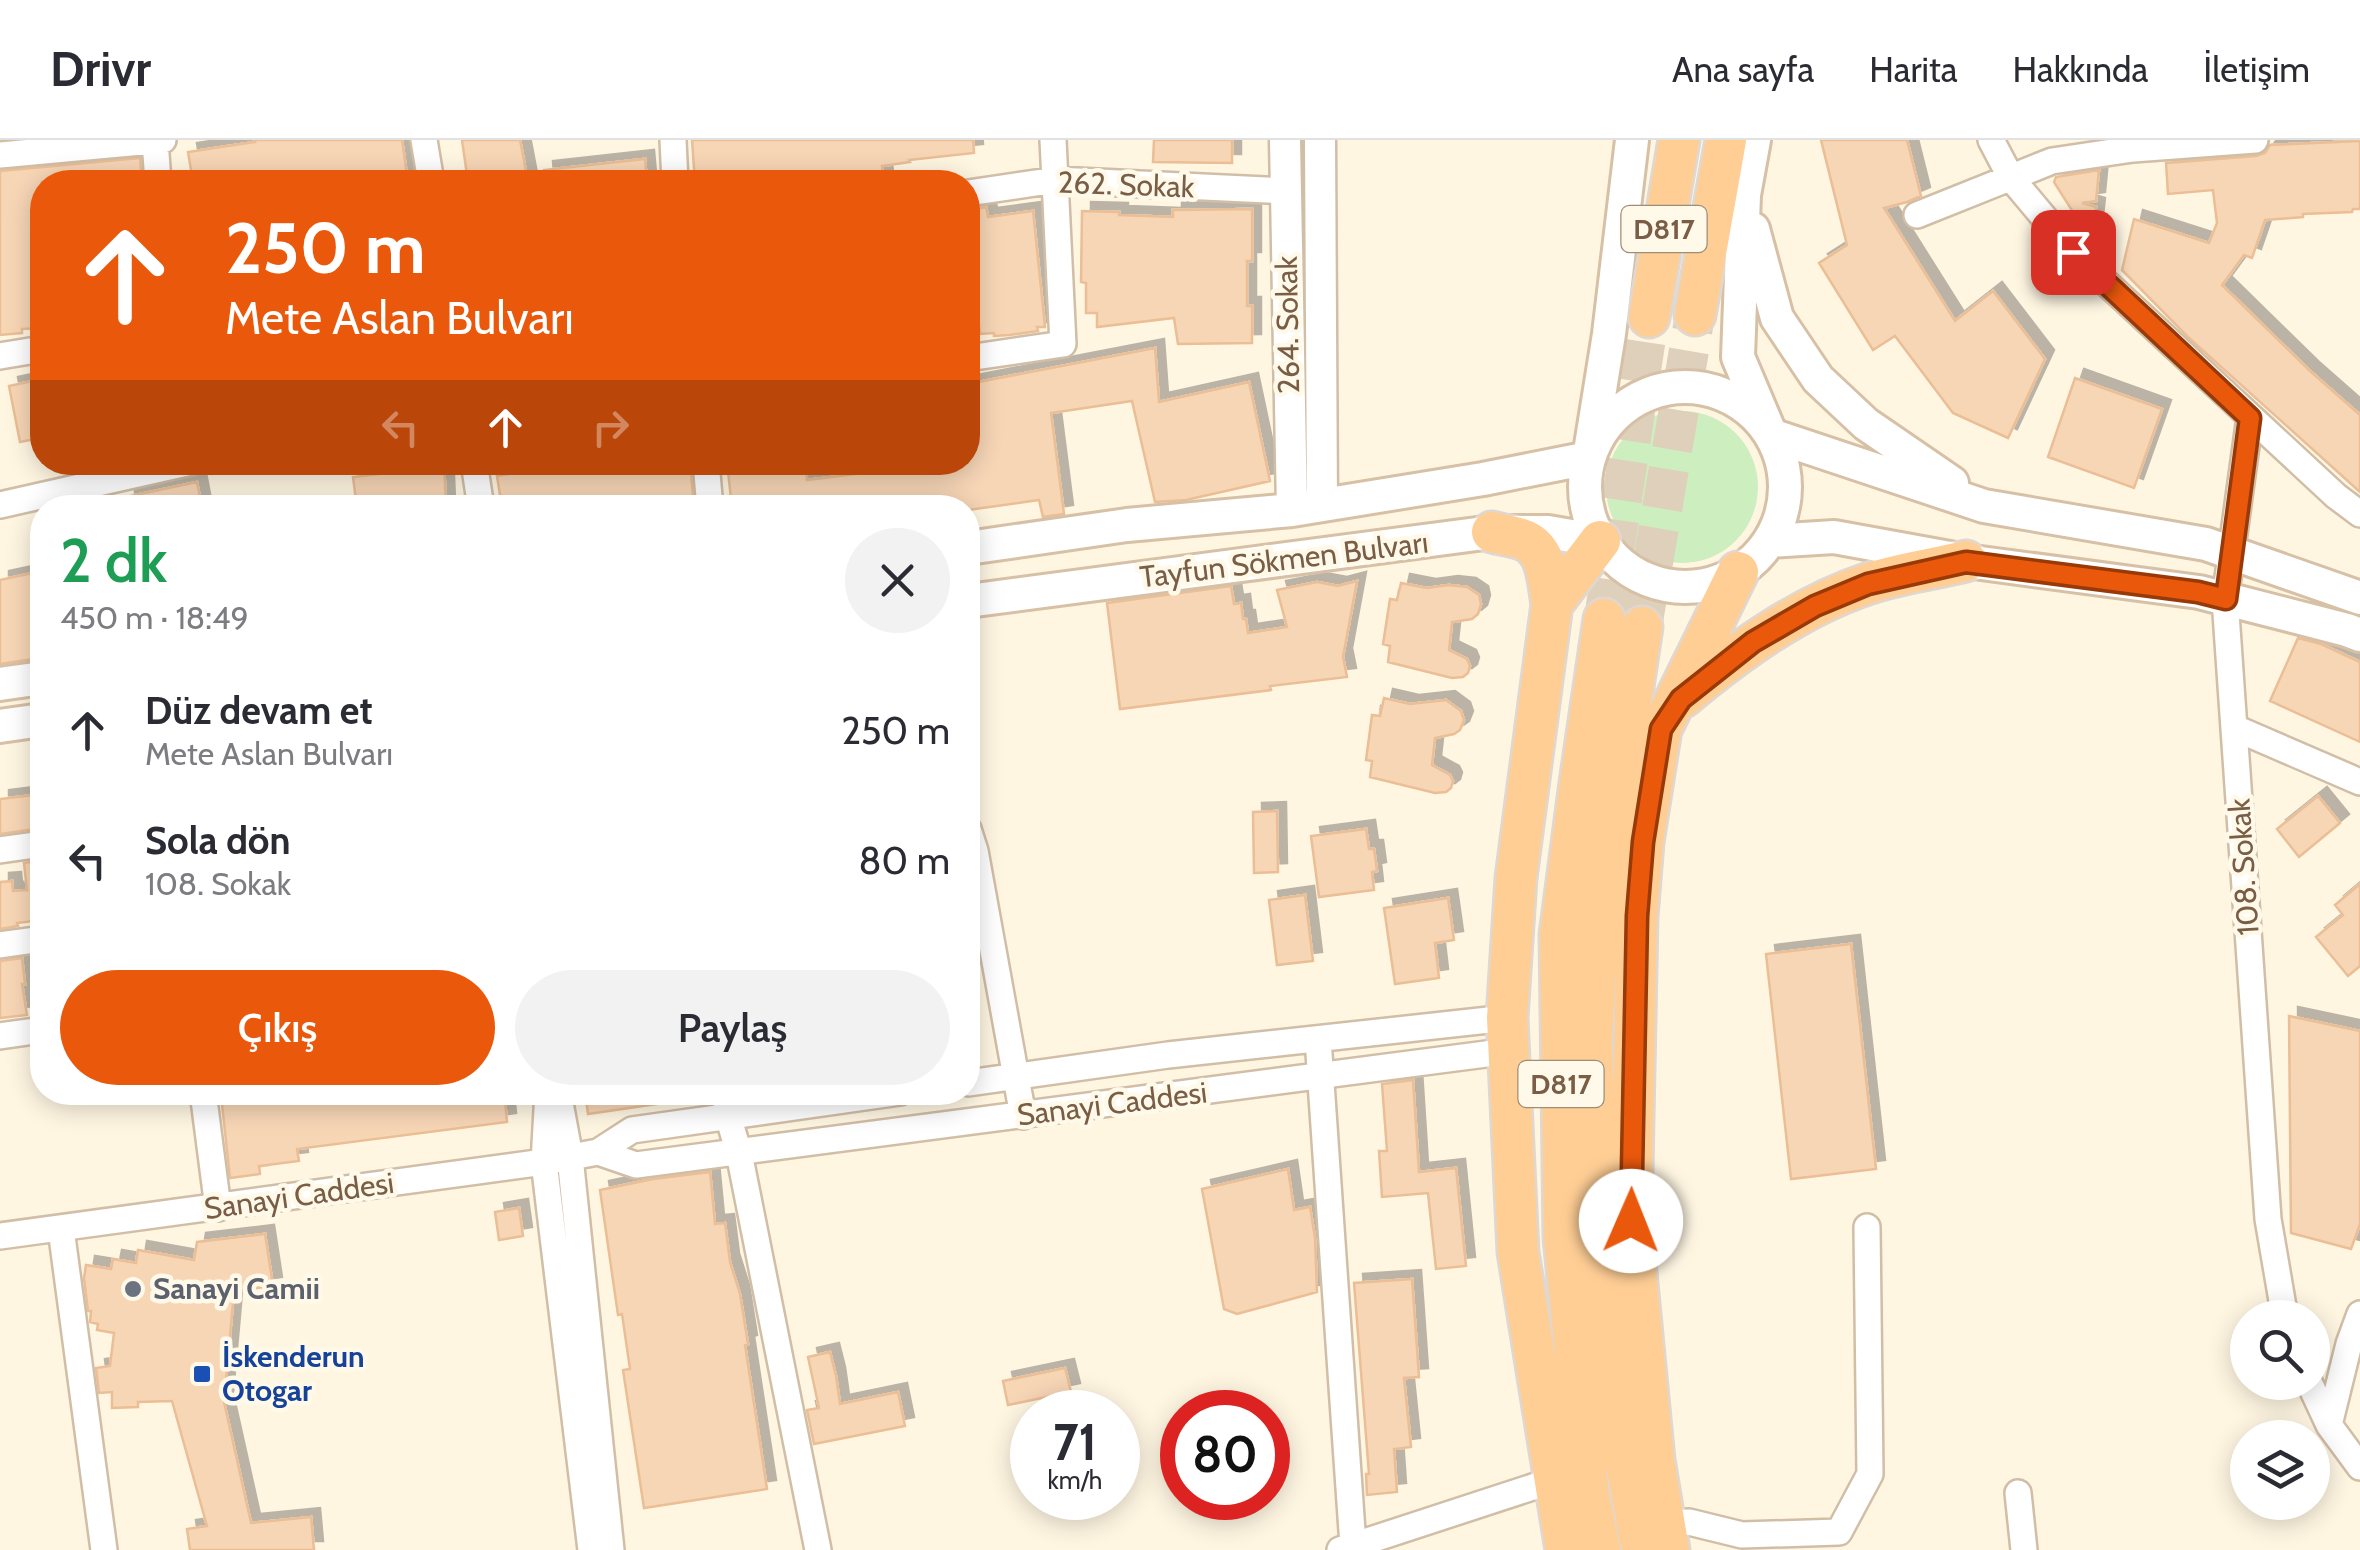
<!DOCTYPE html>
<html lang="tr">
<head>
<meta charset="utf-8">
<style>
	body { margin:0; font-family:Cabin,sans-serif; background:#f2f2f3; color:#2b2b33; height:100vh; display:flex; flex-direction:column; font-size:38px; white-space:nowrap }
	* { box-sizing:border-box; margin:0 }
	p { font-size:32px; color:#7c7c81 }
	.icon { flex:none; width:55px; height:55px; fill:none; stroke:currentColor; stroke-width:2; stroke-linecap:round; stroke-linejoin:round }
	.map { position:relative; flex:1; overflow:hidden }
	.drawer { position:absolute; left:30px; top:355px; width:950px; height:610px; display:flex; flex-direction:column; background:#fff; border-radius:40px; box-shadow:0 5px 25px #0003 }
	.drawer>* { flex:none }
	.hud { position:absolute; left:30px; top:30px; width:950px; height:305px; border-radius:40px; box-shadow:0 5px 25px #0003; background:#ea580c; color:#fff; overflow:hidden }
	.buttons { position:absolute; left:2230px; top:1160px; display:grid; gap:20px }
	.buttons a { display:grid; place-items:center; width:100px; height:100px; border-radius:50%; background:#fff; box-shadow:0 5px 25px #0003; font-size:50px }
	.speed { position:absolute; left:1010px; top:1250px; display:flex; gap:20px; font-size:50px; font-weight:700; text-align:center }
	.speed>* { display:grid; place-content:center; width:130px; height:130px; border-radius:50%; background:#fff; box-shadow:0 5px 25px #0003; line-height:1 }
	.speed small { font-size:25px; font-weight:400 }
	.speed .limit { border:15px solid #d22; background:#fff; color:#111 }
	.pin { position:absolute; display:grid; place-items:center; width:85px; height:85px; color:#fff; margin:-42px; border-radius:20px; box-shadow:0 5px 15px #0006 }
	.me { position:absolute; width:110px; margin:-55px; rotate:1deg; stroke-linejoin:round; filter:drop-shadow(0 0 8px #0008) }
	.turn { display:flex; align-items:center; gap:35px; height:210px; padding:0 30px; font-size:45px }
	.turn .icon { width:130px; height:130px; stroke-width:2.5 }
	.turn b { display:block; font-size:70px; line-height:85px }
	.lanes { display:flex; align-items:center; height:95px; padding:0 30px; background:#0003; justify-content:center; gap:50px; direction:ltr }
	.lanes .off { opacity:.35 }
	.round { display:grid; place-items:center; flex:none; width:105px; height:105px; border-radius:52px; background:#f2f2f3 }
	.headline { display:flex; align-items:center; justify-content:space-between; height:170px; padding:0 30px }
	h1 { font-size:60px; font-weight:600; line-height:75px; color:#1e9e55 }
	.cta { display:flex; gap:20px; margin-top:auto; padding:20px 30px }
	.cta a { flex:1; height:115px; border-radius:60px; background:#ea580c; color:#fff; font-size:40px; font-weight:600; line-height:115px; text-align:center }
	.cta a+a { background:#f2f2f3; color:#2b2b33 }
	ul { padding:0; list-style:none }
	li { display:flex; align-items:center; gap:30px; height:130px; padding:0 30px }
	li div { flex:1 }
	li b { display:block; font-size:38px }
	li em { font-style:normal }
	header { display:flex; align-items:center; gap:60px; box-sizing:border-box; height:140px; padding:0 50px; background:#fff; border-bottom:2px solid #e1e1e2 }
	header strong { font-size:48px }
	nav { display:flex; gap:55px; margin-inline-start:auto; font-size:35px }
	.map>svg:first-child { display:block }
	.green { fill:#cdeebe }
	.building { fill:#f7d6b6; stroke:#ebbe95; stroke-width:2.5; filter:url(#shadow) }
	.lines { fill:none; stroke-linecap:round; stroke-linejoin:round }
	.trunk-tunnel { stroke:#ded0bb; stroke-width:40; stroke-dasharray:40 20; stroke-linecap:butt }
	.minor-casing { stroke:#d1bea7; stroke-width:30 }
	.tertiary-casing { stroke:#d1bea7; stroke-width:35 }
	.secondary-casing { stroke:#d7c1a6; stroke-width:38 }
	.trunk-casing { stroke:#dfd8d2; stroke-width:45 }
	.minor { stroke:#fff; stroke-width:25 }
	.tertiary { stroke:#fff; stroke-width:30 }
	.secondary { stroke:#fff; stroke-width:32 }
	.trunk { stroke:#ffce95; stroke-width:40 }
	.route-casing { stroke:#983908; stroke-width:25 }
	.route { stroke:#ea580c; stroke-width:18 }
	.worship-dot { fill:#6b7280; stroke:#fff9ea; stroke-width:4 }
	.transit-dot { fill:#1a4fb4; stroke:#fff9ea; stroke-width:4 }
	.labels { text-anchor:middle; stroke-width:9; stroke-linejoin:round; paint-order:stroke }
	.shield { fill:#fff9ea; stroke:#a18c76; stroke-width:2.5 }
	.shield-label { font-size:28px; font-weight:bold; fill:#795d45 }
	.street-label { font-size:30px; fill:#795d45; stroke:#fff9ea }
	.worship-label { font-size:30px; font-weight:bold; fill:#5b616d; stroke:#fff9ea; text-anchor:start }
	.transit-label { font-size:30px; font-weight:bold; fill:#164399; stroke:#fff9ea; text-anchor:start }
</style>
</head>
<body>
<header>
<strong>Drivr</strong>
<nav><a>Ana sayfa</a><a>Harita</a><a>Hakkında</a><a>İletişim</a></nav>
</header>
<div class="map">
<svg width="2360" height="1410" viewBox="0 0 2360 1410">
	<defs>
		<filter id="shadow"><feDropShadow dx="9" dy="-9" stdDeviation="0" flood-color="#0004"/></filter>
	</defs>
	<rect width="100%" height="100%" fill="#fff6e2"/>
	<path class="green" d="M1606 347a76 76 0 1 1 152 0a76 76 0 1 1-152 0Z"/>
	<path class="building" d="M254 0H402L408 42H193L188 12 255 2Z
		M462 0H520L528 42H468Z
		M692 0H973L974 13 909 20 910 22 882 26 884 40 870 42H829L828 35 789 42H695Z
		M1154 0H1232V23L1153 22Z
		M1821 0H1907L1921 56 1907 62 1884 68 1955 181 1993 151 2045 219 2008 298 1953 273 1895 196 1873 210 1819 123 1847 105Z
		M2360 1V69H2353L2352 72 2303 74V77L2265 80 2252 118 2244 115 2222 145 2310 231 2360 275V352L2188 197 2122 130 2134 79 2209 103 2217 83 2213 50 2168 54 2166 23 2256 16 2265 13 2270 5Z
		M140 18 142 42H42V188L22 189V193L0 195V31Z
		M645 19 647 42H545L544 30Z
		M2099 30 2096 61 2082 63 2096 67 2093 92 2078 80 2054 42 2056 37Z
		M986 67 988 77 1033 71 1045 187H1037L1038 191 1010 195 994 196V193L980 194 973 129 968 130V71Z
		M1252 69V121H1247V166H1252V203L1178 204 1174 178 1097 187V173H1086V143L1081 142 1082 71 1119 72V75L1173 77V70Z
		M1155 208 1159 262 1249 242 1270 341 1186 360 1155 362 1132 261 1051 273 1064 374 1043 377 1039 360 968 370V368H732L727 322H788L806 329 807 340 880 331 878 322H968V244Z
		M2075 238 2162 269 2134 348 2048 317Z
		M42 239V287L38 288 40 298 20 302 9 246Z
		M386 322H444L446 368H391L386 366 357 368 353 337 388 333Z
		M580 322H690L694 368H502L497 336Z
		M197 342 202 368H126V357Z
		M42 431V504L32 506 34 519 0 524V440Z
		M1357 441 1343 517 1347 537 1270 546 1271 550 1120 569 1107 463 1231 446 1234 464 1241 463 1243 479H1246L1248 493 1287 487 1277 450 1317 442 1338 446Z
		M1401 443 1427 448 1449 445 1467 447 1479 455 1481 464 1478 474 1472 479 1452 482 1449 510 1467 519 1470 526 1468 533 1463 537 1452 538 1388 522 1390 506 1383 504 1390 459 1397 460Z
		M2298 498 2321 504 2360 522V602L2270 561Z
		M1384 558 1410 564 1446 560 1461 571 1464 580 1460 590 1454 594 1435 598 1432 625 1450 635 1453 641 1451 648 1446 652 1435 653 1370 637 1372 621 1366 620 1372 575 1380 576Z
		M42 654V688L0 694V659Z
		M2318 656 2340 683 2299 717 2277 689Z
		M1277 671 1278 732 1254 733 1253 672Z
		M1366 689 1369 709H1374L1377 731 1372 732 1374 750 1319 757 1311 696Z
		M42 720V780L17 783 18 786 0 789V742L12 741 13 751 27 750 24 723Z
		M2360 744V826L2348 836 2316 797 2343 775 2335 765Z
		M1305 755 1313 821 1277 825 1269 760Z
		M1448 758 1454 800 1435 803 1439 838 1395 844 1384 768Z
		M1851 804 1876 1029 1791 1039 1766 814Z
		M22 818 25 844H22L27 875 0 878V821Z
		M2289 876 2360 891V1084L2351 1109 2291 1093Z
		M1413 940 1419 1032 1456 1028 1466 1126 1436 1129 1428 1053 1382 1057 1379 1011H1387L1382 944Z
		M239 952H504L507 982 297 1009 299 1021 259 1026 260 1034 230 1038 221 955Z
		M585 952H656L657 964 588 974Z
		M1288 1029 1294 1070 1310 1067 1315 1098 1317 1152 1237 1174 1224 1169 1202 1049Z
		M710 1032 715 1084 725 1083 730 1122 740 1154 748 1204 745 1205 767 1349 644 1368 623 1230 630 1229 622 1174 618 1175 600 1050 653 1039Z
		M519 1068 523 1096 499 1100 495 1072Z
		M265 1094 273 1146 234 1151 224 1262 251 1383 311 1377 314 1410H190L187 1389 207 1386 172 1261 138 1262V1267L112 1268V1252L99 1253 96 1228 110 1226 114 1193 97 1190 98 1184 90 1182 91 1171H88L84 1138 86 1125 111 1129 113 1119 136 1123 138 1110 194 1120 197 1102Z
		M1412 1139 1419 1237 1404 1238 1411 1307 1394 1309 1397 1352 1367 1355 1366 1334H1369L1354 1143Z
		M830 1212 836 1236 840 1264 898 1252 905 1286 814 1304 807 1270 819 1268 808 1217Z
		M1065 1228 1071 1252 1008 1265 1003 1241Z"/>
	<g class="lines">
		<path class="trunk-tunnel" d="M1604 479 1649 177
			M1642 487 1695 175"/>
		<defs>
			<path id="minor" d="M155 0 158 42
				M424 0 431 42
				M673 0 675 42
				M1991 0 2011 38 2073 112 2336 356 2360 374
				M0 15 163 0
				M968 53 1056 40 1286 51
				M1917 75 2052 21 2133 9 2255 0
				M0 216 42 209
				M968 218 1063 204 1053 0
				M2250 277 2225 459 2268 1079 2285 1178
				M474 322 481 368
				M706 322 710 368
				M0 365 191 322
				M2235 588 2360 642
				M968 689 975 711 1023 976
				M0 710 42 704
				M0 805 42 799
				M0 896 42 890
				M1318 899 1353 1406
				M968 943 1168 915 1507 878
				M203 952 218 1068
				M548 952 544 1022 591 1410
				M558 952 570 1017 611 1410
				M724 952 728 976 739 1013 818 1410
				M598 1012 636 1025 1509 911
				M61 1089 104 1410
				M0 1096 544 1022 598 1012 632 990 900 952
				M2309 1242 2329 1285 2360 1327
				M2329 1285 2349 1204 2360 1174
				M2018 1353 2024 1410
				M1665 1383 1689 1382 1742 1395 1839 1392 1870 1334 1867 1087
				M1340 1410 1554 1340"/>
			<path id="tertiary" d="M1285 0 1292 370
				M1320 0 1322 364"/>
			<path id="secondary" d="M1754 0 1744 55 1738 217 1771 295 1984 366 2206 404 2360 458
				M1753 89 1777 178 1818 239 1866 284 1952 343
				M1585 347a100 100 0 1 1 200 0a100 100 0 1 1-200 0Z
				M1769 401 1834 397 1966 421 2199 452 2347 490 2360 495
				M968 408 1127 385 1292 370 1483 339 1589 318 1609 194 1632 0
				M968 461 1492 392H1548L1600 401
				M0 544 42 538
				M0 586 42 580"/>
			<path id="trunk" d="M1695 175 1726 0
				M1649 177 1679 0
				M1492 392C1502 395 1515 396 1524 400 1548 410 1548 442 1552 464
				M1683 557C1738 511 1799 467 1867 444 1899 433 1934 429 1966 421
				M1640 1401 1602 1186 1592 901 1599 772 1642 487
				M1566 1410 1518 1112 1507 878 1516 738 1552 464 1600 401
				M1600 1410 1589 1355 1564 1098 1560 795 1580 643 1604 479
				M1669 1410 1654 1320 1631 1081 1637 777 1643 702 1661 589 1738 432"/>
		</defs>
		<use href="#minor" class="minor-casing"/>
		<use href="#tertiary" class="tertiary-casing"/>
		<use href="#secondary" class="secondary-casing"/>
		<use href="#trunk" class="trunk-casing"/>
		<use href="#minor" class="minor"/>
		<use href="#tertiary" class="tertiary"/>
		<use href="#secondary" class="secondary"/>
		<use href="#trunk" class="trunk"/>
	</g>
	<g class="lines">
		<defs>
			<path id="route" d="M1631 1081 1637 776 1643 702 1661 589 1681 559 1753 502 1815 466 1868 444 1966 422 2198 452 2226 459 2250 278 2073 112"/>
		</defs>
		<use href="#route" class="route-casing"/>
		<use href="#route" class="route"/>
	</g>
	<circle class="worship-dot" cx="133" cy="1149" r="10"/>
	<rect class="transit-dot" x="192" y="1224" width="20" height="20" rx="5"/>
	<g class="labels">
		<g class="shield">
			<rect x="1621.5" y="66" width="85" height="46" rx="8"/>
			<rect x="1518.5" y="921" width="85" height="46" rx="8"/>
		</g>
		<g class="shield-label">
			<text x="1664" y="99">D817</text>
			<text x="1561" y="954">D817</text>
		</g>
		<g class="street-label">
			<text transform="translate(1126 45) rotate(2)" y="10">262. Sokak</text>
			<text transform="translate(1288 185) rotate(-91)" y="10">264. Sokak</text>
			<text transform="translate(1284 420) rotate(-7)" y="10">Tayfun Sökmen Bulvarı</text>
			<text transform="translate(2244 727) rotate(-94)" y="10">108. Sokak</text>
			<text transform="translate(1112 964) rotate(-7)" y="10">Sanayi Caddesi</text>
			<text transform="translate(299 1056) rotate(-8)" y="10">Sanayi Caddesi</text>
		</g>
		<g class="worship-label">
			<text x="153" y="1159">Sanayi Camii</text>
		</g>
		<g class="transit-label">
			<text x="222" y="1227">İskenderun<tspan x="222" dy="34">Otogar</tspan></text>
		</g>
	</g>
</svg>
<div class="buttons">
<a><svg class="icon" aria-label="search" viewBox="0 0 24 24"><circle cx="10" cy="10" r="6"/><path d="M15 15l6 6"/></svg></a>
<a><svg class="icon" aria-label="layers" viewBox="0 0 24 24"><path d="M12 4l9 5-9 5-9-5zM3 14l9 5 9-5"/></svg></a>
</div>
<div class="speed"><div>71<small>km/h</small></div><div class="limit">80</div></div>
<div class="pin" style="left:2073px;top:112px;background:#d93025"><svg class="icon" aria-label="arrive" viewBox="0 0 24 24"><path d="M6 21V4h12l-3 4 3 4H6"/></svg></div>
<svg class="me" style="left:1631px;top:1081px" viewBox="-20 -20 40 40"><circle r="19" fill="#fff"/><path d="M0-13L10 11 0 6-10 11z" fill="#ea580c"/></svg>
<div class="hud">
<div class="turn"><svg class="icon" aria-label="ahead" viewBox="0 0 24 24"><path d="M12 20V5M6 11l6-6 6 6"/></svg><div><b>250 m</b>Mete Aslan Bulvarı</div></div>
<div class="lanes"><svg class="icon off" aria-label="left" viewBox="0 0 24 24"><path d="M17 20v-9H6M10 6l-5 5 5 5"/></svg><svg class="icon" aria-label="ahead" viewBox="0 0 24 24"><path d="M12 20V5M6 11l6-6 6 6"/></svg><svg class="icon off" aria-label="right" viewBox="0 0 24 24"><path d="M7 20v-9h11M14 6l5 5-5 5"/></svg></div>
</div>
<section class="drawer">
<div class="headline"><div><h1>2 dk</h1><p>450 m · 18:49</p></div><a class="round"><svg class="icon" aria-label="close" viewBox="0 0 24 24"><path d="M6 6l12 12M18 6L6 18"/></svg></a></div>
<ul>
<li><svg class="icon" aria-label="ahead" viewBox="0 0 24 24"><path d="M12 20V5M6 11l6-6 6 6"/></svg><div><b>Düz devam et</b><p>Mete Aslan Bulvarı</p></div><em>250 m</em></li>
<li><svg class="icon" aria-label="left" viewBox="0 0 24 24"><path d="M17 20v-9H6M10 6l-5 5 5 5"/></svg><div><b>Sola dön</b><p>108. Sokak</p></div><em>80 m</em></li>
</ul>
<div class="cta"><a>Çıkış</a><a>Paylaş</a></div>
</section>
</div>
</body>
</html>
